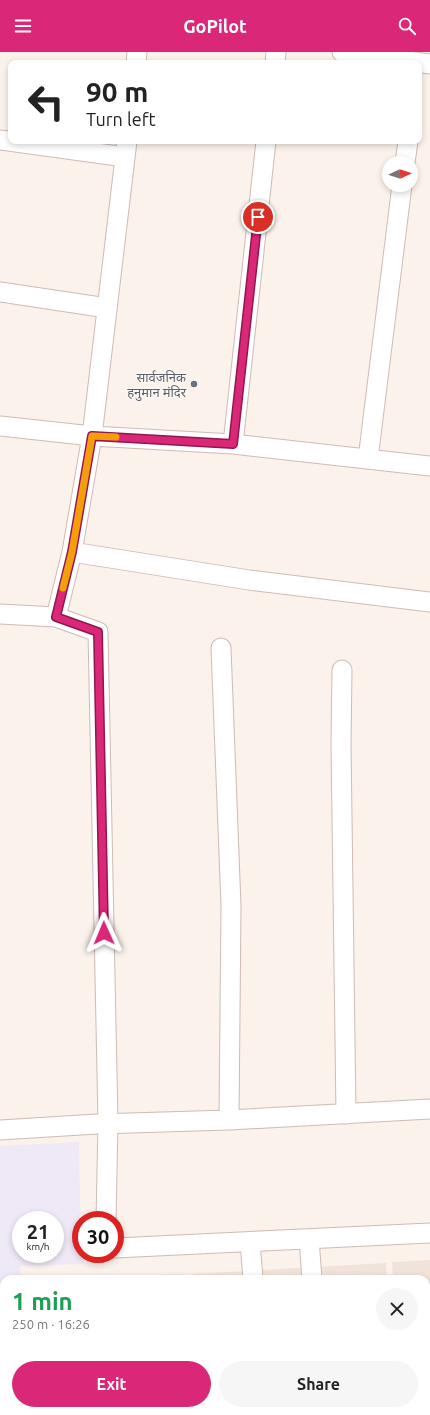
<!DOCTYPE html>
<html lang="en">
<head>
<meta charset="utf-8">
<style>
	body { margin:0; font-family:Ubuntu,"Noto Sans Devanagari",sans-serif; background:#f6f6f6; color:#222; height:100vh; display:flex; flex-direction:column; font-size:15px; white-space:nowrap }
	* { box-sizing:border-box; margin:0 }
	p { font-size:13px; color:#767676 }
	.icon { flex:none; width:22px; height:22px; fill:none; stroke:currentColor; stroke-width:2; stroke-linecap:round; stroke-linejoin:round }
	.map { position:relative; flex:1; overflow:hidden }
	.sheet { position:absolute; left:0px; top:1223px; width:430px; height:140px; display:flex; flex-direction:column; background:#fff; border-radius:12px 12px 0 0; box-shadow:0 2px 6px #0003 }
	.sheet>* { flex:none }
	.guide { position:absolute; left:8px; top:8px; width:414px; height:84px; border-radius:8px; box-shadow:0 2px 6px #0003; background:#fff; color:#222; overflow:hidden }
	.needle { width:26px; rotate:87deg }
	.fabs { position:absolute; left:382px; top:104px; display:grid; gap:8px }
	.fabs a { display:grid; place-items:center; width:36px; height:36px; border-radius:50%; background:#fff; box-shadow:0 2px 6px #0003; font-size:20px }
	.speed { position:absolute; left:12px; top:1159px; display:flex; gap:8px; font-size:20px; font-weight:700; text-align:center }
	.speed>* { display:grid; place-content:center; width:52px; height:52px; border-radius:50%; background:#fff; box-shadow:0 2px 6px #0003; line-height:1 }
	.speed small { font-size:10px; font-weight:400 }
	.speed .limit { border:6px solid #d22; background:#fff; color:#111 }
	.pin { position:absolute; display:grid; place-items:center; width:34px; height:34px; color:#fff; margin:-17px; border:2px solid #fff; border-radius:50%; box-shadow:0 1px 4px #0007 }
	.me { position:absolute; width:44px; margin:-22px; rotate:359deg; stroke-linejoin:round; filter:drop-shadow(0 0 3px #0008) }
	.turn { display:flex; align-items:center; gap:14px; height:84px; padding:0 12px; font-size:18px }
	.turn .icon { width:52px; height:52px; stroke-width:2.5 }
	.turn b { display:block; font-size:28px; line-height:34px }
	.round { display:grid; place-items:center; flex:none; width:42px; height:42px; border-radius:21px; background:#f6f6f6 }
	.head { display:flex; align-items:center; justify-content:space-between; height:68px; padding:0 12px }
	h1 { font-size:24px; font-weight:600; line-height:30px; color:#1e9e55 }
	.action { display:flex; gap:8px; margin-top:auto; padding:8px 12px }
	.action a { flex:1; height:46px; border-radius:24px; background:#db2777; color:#fff; font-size:16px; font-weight:600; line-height:46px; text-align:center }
	.action a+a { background:#f6f6f6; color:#222 }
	header { display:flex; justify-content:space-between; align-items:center; height:52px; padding:0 12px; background:#db2777; color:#fff; font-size:18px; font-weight:600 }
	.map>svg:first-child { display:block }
	.residential { fill:#f2e3da }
	.education { fill:#efe8f7; fill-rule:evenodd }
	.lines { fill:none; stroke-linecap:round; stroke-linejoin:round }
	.street-casing { stroke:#cebbb4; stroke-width:21 }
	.street { stroke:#fff; stroke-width:19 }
	.route-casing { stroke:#8e194d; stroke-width:10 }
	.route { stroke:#db2777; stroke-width:7 }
	.slow { stroke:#f59e0b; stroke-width:7 }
	.worship-dot { fill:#6b7280; stroke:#fdf7f2; stroke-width:1.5 }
	.labels { text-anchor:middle; stroke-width:3; stroke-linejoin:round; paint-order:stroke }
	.worship-label { font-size:13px; fill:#5b616d; stroke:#fdf7f2; text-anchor:end }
</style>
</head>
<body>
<header><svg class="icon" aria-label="menu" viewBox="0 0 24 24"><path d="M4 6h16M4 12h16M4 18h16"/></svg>GoPilot<svg class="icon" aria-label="search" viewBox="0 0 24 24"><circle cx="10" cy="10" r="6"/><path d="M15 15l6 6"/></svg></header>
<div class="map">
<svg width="430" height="1363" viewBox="0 0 430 1363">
	<rect width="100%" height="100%" fill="#fbf2eb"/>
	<path class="residential" d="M430 1208V1363H401V1359H426V1227H393L392 1210Z
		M386 1211 387 1227H193V1222Z
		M184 1222 185 1227H56L114 1225Z
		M22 1359H125V1363H23Z
		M126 1359H195V1363H126Z
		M204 1359H396V1363H204Z"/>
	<path class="education" d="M79 1090 81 1202H82L83 1212 20 1214 21 1226 4 1227V1230H0V1094ZM21 1168H55V1202H21Z"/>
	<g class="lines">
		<defs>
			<path id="street" d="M342 0 430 12
				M136 11 137 0
				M275 11 276 0
				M0 88 125 105
				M127 89 92 384 72 500 249 528 430 550
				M405 111 408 89
				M0 240 107 256
				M0 374 92 384 233 392 430 414
				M233 392 266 89
				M368 407 402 133
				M0 562 56 565 98 580 108 1071 106 1168
				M56 565 72 500
				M221 596 231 854 229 1068
				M342 618 341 691 346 1062
				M0 1078 97 1072 229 1068 430 1057
				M309 1187 312 1227
				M250 1190 253 1227
				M115 1196 430 1181
				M0 1245H4
				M266 1359V1363
				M327 1359V1363"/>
		</defs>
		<use href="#street" class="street-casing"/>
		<use href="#street" class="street"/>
	</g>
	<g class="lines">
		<defs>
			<path id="route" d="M104 881 98 580 56 565 72 500 92 384 233 392 258 165"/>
		</defs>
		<use href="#route" class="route-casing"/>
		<use href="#route" class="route"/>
		<path class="slow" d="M63 536 72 500 92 384 116 385"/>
	</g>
	<circle class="worship-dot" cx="194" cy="332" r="4"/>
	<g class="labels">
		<g class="worship-label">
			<text x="186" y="330">सार्वजनिक<tspan x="186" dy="15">हनुमान मंदिर</tspan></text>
		</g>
	</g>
</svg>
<div class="fabs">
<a><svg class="needle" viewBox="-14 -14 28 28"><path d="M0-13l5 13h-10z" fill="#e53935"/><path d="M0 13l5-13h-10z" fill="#767676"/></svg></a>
</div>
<div class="speed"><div>21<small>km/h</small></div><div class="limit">30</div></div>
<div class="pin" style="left:258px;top:165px;background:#d93025"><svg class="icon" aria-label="arrive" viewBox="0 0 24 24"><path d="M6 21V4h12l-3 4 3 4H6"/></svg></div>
<svg class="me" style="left:104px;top:881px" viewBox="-20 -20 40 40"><path d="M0-17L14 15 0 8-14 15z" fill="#db2777" stroke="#fff" stroke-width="4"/></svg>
<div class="guide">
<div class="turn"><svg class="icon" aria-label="left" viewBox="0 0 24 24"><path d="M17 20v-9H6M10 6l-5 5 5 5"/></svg><div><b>90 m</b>Turn left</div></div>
</div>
<section class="sheet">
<div class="head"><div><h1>1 min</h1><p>250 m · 16:26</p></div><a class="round"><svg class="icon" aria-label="close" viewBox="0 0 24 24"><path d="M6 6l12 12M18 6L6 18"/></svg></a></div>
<div class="action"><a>Exit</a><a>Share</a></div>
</section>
</div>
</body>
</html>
